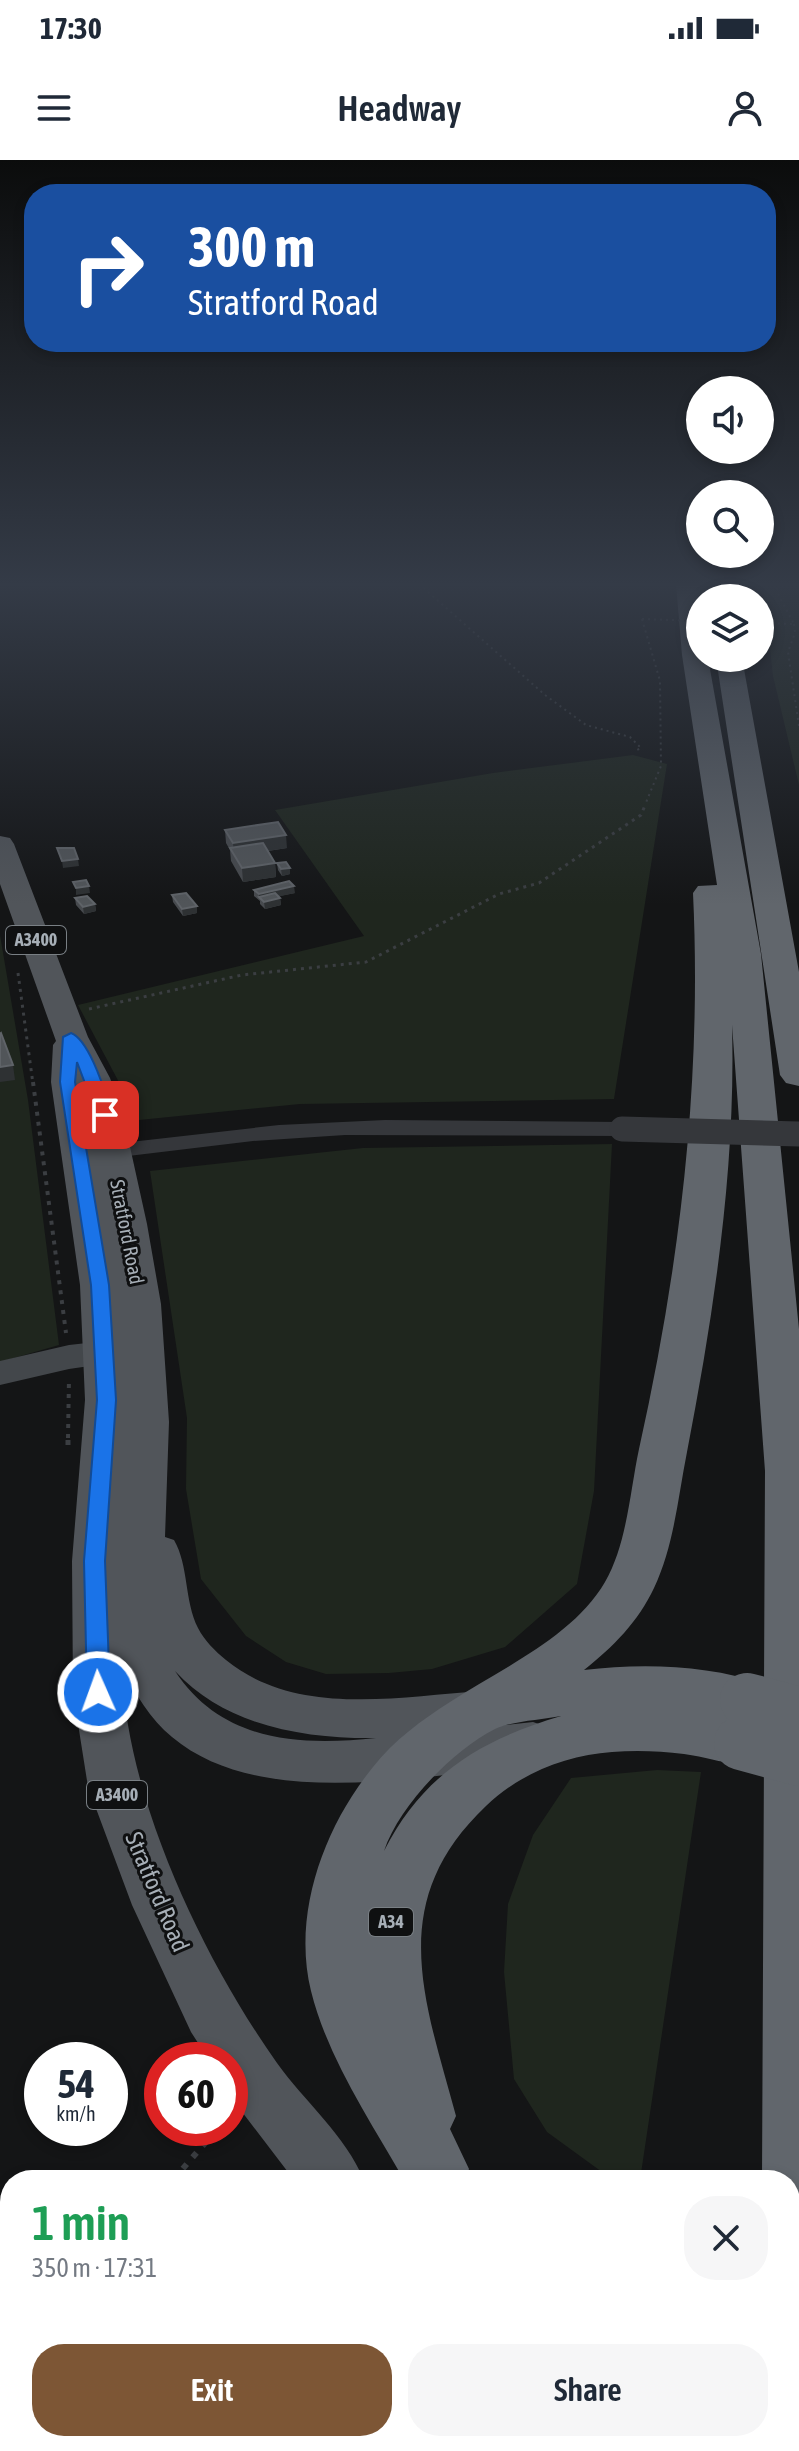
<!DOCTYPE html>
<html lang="en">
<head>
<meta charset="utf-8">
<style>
	body { margin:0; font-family:"Asap Condensed",sans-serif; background:#f6f6f7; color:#1f2937; height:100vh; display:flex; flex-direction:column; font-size:30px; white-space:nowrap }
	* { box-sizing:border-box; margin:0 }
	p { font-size:26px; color:#747a83 }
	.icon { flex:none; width:44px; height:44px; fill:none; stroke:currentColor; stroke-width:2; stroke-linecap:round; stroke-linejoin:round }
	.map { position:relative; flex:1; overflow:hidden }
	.drawer { position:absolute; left:0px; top:2010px; width:800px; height:282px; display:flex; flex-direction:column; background:#fff; border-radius:32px 32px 0 0; box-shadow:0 4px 12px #0003 }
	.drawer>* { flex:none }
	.top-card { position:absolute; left:24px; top:24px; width:752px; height:168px; border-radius:32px; box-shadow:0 4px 12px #0003; background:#1a4fa0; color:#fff; overflow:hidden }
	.fabs { position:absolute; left:686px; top:216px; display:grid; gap:16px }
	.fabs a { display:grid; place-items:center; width:88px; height:88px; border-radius:50%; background:#fff; box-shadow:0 4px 12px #0003; font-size:40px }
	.speed { position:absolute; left:24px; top:1882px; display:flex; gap:16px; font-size:40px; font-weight:700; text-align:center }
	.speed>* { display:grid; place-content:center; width:104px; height:104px; border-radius:50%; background:#fff; box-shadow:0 4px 12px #0003; line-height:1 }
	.speed small { font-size:20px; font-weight:400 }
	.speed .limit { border:12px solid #d22; background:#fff; color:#111 }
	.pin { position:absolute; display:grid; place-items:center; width:68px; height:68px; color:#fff; margin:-34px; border-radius:16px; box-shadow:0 4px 12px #0006 }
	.me { position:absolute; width:88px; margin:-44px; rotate:358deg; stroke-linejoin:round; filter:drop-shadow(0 0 6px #0008) }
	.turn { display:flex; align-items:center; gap:28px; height:168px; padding:0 32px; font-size:36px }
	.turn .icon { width:104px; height:104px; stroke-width:2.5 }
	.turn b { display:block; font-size:56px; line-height:68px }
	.round { display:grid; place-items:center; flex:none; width:84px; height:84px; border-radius:32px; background:#f6f6f7 }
	.overview { display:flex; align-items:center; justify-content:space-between; height:136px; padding:0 32px }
	h1 { font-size:48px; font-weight:600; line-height:60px; color:#1e9e55 }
	.cta { display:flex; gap:16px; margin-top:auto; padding:16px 32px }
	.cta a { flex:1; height:92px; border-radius:32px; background:#7d5635; color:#fff; font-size:32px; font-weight:600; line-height:92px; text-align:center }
	.cta a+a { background:#f6f6f7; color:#1f2937 }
	.status { display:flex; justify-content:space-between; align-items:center; height:56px; padding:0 40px; background:#fff; direction:ltr }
	.status svg { height:22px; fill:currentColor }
	header { display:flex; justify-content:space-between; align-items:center; height:104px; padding:0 32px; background:#fff; font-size:36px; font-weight:600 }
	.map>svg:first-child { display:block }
	.green { fill:#1f261e }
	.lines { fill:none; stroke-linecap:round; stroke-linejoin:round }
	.path-far4 { stroke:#3b3e42; stroke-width:2; stroke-dasharray:2 4; stroke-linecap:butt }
	.path-far3 { stroke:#3b3e42; stroke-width:3; stroke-dasharray:3 5; stroke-linecap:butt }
	.path-far2 { stroke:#3b3e42; stroke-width:4; stroke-dasharray:4 6; stroke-linecap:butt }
	.path-far1 { stroke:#3b3e42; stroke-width:5; stroke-dasharray:5 7; stroke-linecap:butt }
	.path { stroke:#3b3e42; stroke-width:6; stroke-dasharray:6 9; stroke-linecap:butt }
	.street { fill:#35373b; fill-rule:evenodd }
	.secondary { fill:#43474b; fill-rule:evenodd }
	.primary { fill:#51555a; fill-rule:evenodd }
	.highway { fill:#61666c; fill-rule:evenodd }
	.path-bridge { stroke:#3b3e42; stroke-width:2; stroke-dasharray:2 4; stroke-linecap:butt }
	.street-bridge { stroke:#35373b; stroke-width:25 }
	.highway-bridge-far1 { stroke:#61666c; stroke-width:54 }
	.highway-bridge { stroke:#61666c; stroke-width:68 }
	.wall { fill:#474a4e }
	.shaded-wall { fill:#2e3133 }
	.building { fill:#515559; stroke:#5f6368; stroke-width:2 }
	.route { fill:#1a73e8; stroke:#114b97; stroke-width:2 }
	.labels { text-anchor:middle; stroke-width:6; stroke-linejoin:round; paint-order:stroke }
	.shield { fill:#0f1011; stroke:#797f84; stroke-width:2 }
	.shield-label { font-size:18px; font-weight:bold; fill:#a6aeb6 }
	.street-label { font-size:20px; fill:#a6aeb6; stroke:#0f1011 }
	.near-street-label { font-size:24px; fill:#a6aeb6; stroke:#0f1011 }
</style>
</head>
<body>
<div class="status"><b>17:30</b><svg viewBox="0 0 49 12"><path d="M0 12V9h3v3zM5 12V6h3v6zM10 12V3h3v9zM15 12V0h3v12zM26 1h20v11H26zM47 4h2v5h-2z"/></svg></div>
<header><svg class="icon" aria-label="menu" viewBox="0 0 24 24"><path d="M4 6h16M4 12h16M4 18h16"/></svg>Headway<svg class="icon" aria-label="person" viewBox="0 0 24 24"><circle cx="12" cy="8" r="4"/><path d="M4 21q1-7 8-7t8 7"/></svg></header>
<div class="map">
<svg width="799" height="2291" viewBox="0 0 799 2291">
	<rect width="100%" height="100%" fill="#141516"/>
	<path class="green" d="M763 424H799V625L773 516Z
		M633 595 667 604 614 939 300 944 139 960 78 845 364 776 275 650 493 613Z
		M0 775 28 940 59 1185 0 1202Z
		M612 984 594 1331 577 1424 505 1487 432 1509 389 1513 326 1514 286 1502 246 1476 201 1419 186 1329 187 1258 150 1011 363 988Z
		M657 1610 701 1612 640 2020H613L547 1972 514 1919 504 1812 508 1744 533 1675 571 1618Z
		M308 2282H451L455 2291H310Z"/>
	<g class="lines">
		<path class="path-far4" d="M419 424 545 535 586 565 630 577 641 588 635 591
			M642 459 660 521 661 606 645 645
			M760 463 794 464 778 434 777 429 786 424
			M794 464 795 473 788 492 799 566"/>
		<path class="path-far3" d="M18 813 33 924
			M89 849 242 815 366 802 499 734 539 723 641 655 646 643"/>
		<path class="path-far2" d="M33 922 66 1173
			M68 1278 69 1218"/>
		<path class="path-far1" d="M68 1285V1276"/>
		<path class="path" d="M173 2020 218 1968
			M0 2222 10 2210"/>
		<path class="street" d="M385 960 622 962 630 964 634 969 630 974 622 976 345 975 253 981 95 1000 87 998 83 993 87 988 95 986 279 965Z"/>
		<path class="secondary" d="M132 1178 145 1182 151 1190 145 1198 69 1209 0 1225V1201L69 1185Z"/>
		<path class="primary" d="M0 676 10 678 14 684 88 877 110 918 123 955 147 1064 161 1144 169 1262 165 1377 174 1380C189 1406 184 1440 198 1468 204 1480 215 1491 226 1500 296 1557 397 1537 480 1531L498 1537 505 1551 495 1566 533 1562 551 1568 559 1583 551 1598 533 1604C427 1615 261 1652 172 1577 150 1559 135 1533 122 1509 127 1639 202 1797 277 1903 305 1942 345 1975 364 2020H294L236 1944 230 1935V1900H209L191 1872 132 1745 88 1627 73 1532 72 1401 85 1240 80 1125 51 922 53 885 56 881 0 724ZM175 1511C225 1566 305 1579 376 1578 298 1586 222 1582 175 1511Z"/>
		<path class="highway" d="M676 424H700V498H708L761 794 799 1169V2291H758V2282H790V2020H762L764 1593 761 1599C732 1609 714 1598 684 1594 660 1591 636 1590 612 1592 566 1595 519 1614 486 1646 385 1742 424 1838 456 1956L450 1969 469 2009 465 2020H404C370 1960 328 1899 311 1831 292 1754 324 1667 373 1607 394 1580 422 1560 450 1542 502 1508 573 1477 605 1422 627 1384 630 1331 639 1289 680 1105 702 922 693 733L698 726 717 725 682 495ZM732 865 765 1311 764 1524C708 1505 643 1503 584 1510 613 1487 638 1462 654 1428 674 1386 678 1337 687 1292 714 1152 736 1008 732 865ZM561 1556C481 1580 423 1614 384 1691 399 1646 453 1590 495 1569 512 1561 541 1560 561 1556ZM764 1556V1573L761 1567 744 1561Z
			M711 424H735V438H711Z
			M716 498H742L799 812V926L786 923 780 915Z
			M507 2282H619L622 2291H511Z"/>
		<path class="path-bridge" d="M642 459 700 461"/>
		<path class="street-bridge" d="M622 969 799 974"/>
		<path class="highway-bridge-far1" d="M747 1540 799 1554
			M741 1583 799 1599"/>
		<path class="highway-bridge" d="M790 2167H799"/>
	</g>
	<path class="wall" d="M225 670 287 688 268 691 275 703 276 717 243 722 231 701 230 690 226 683Z
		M277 703 290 714 282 716 278 710Z
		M254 730 295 733 279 736 280 738 281 745 265 749 260 744V741L254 736Z
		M172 735 197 746V753L183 756 173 742Z
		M75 738 95 744 96 751 84 754 76 745Z"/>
	<path class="shaded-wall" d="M286 675 287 688 234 696 233 683Z
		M78 699 79 706 63 708 62 701Z
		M275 703 276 717 243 722 242 708Z
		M290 708V714L282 716 281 709Z
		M89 726 90 733 76 735V728Z
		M294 726 295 733 263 740 259 737V741V734Z
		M280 738 281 745 265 749 264 742Z
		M95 744 96 751 84 754 83 747Z
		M197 746V753L183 756 182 749Z
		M13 905 15 920 0 922V907Z"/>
	<path class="building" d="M278 662 286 675 233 683 225 670Z
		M263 683 275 703 242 708 230 688Z
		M57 688H74L78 699 62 701Z
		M286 702 290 708 281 709 277 703Z
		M86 720 89 726 76 728 73 722Z
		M289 721 294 726 259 734 254 730Z
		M186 733 197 746 182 749 172 735Z
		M275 733 280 738 264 742 259 737Z
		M87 736 95 744 83 747 75 738Z
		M1 873 13 905 0 907V874Z"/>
	<linearGradient id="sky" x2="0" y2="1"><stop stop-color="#0b0c0c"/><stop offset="0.57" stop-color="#343b47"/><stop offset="1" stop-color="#343b47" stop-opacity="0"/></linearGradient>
	<rect width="799" height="745" fill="url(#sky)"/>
	<path class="route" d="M71 873C90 880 106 935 113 955L105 960 97 955 77 902 75 922 109 1125 116 1240 105 1401 110 1532 106 1538 98 1541 90 1538 87 1532 84 1401 97 1240 91 1125 60 922 63 877Z"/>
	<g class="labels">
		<g class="shield">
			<rect x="6" y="766" width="60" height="28" rx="6"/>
			<rect x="87" y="1621" width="60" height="28" rx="6"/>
			<rect x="369" y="1748" width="44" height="28" rx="6"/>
		</g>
		<g class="shield-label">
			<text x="36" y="786">A3400</text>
			<text x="117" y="1641">A3400</text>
			<text x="391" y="1768">A34</text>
		</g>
		<g class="street-label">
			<text transform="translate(127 1072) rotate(79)" y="7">Stratford Road</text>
		</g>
		<g class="near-street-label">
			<text transform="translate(157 1732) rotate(67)" y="8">Stratford Road</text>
		</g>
	</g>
</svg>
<div class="fabs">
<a><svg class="icon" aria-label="sound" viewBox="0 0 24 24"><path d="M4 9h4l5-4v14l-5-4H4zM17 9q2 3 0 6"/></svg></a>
<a><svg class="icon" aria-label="search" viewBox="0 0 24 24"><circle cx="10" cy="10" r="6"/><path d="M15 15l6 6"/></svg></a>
<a><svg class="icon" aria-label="layers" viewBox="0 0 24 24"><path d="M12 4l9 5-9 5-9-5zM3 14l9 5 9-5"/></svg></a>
</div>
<div class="speed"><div>54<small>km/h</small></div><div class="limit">60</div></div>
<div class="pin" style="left:105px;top:955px;background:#d93025"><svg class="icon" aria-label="arrive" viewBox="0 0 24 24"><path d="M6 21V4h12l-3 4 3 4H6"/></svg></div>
<svg class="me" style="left:98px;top:1532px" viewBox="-20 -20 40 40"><circle r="17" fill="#1a73e8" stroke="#fff" stroke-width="3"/><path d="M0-11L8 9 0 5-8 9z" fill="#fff"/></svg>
<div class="top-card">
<div class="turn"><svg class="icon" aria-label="right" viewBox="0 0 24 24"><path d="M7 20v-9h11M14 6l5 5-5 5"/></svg><div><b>300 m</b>Stratford Road</div></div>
</div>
<section class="drawer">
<div class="overview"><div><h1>1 min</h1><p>350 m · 17:31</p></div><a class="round"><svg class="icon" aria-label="close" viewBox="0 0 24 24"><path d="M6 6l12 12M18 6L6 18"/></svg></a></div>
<div class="cta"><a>Exit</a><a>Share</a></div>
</section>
</div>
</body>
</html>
